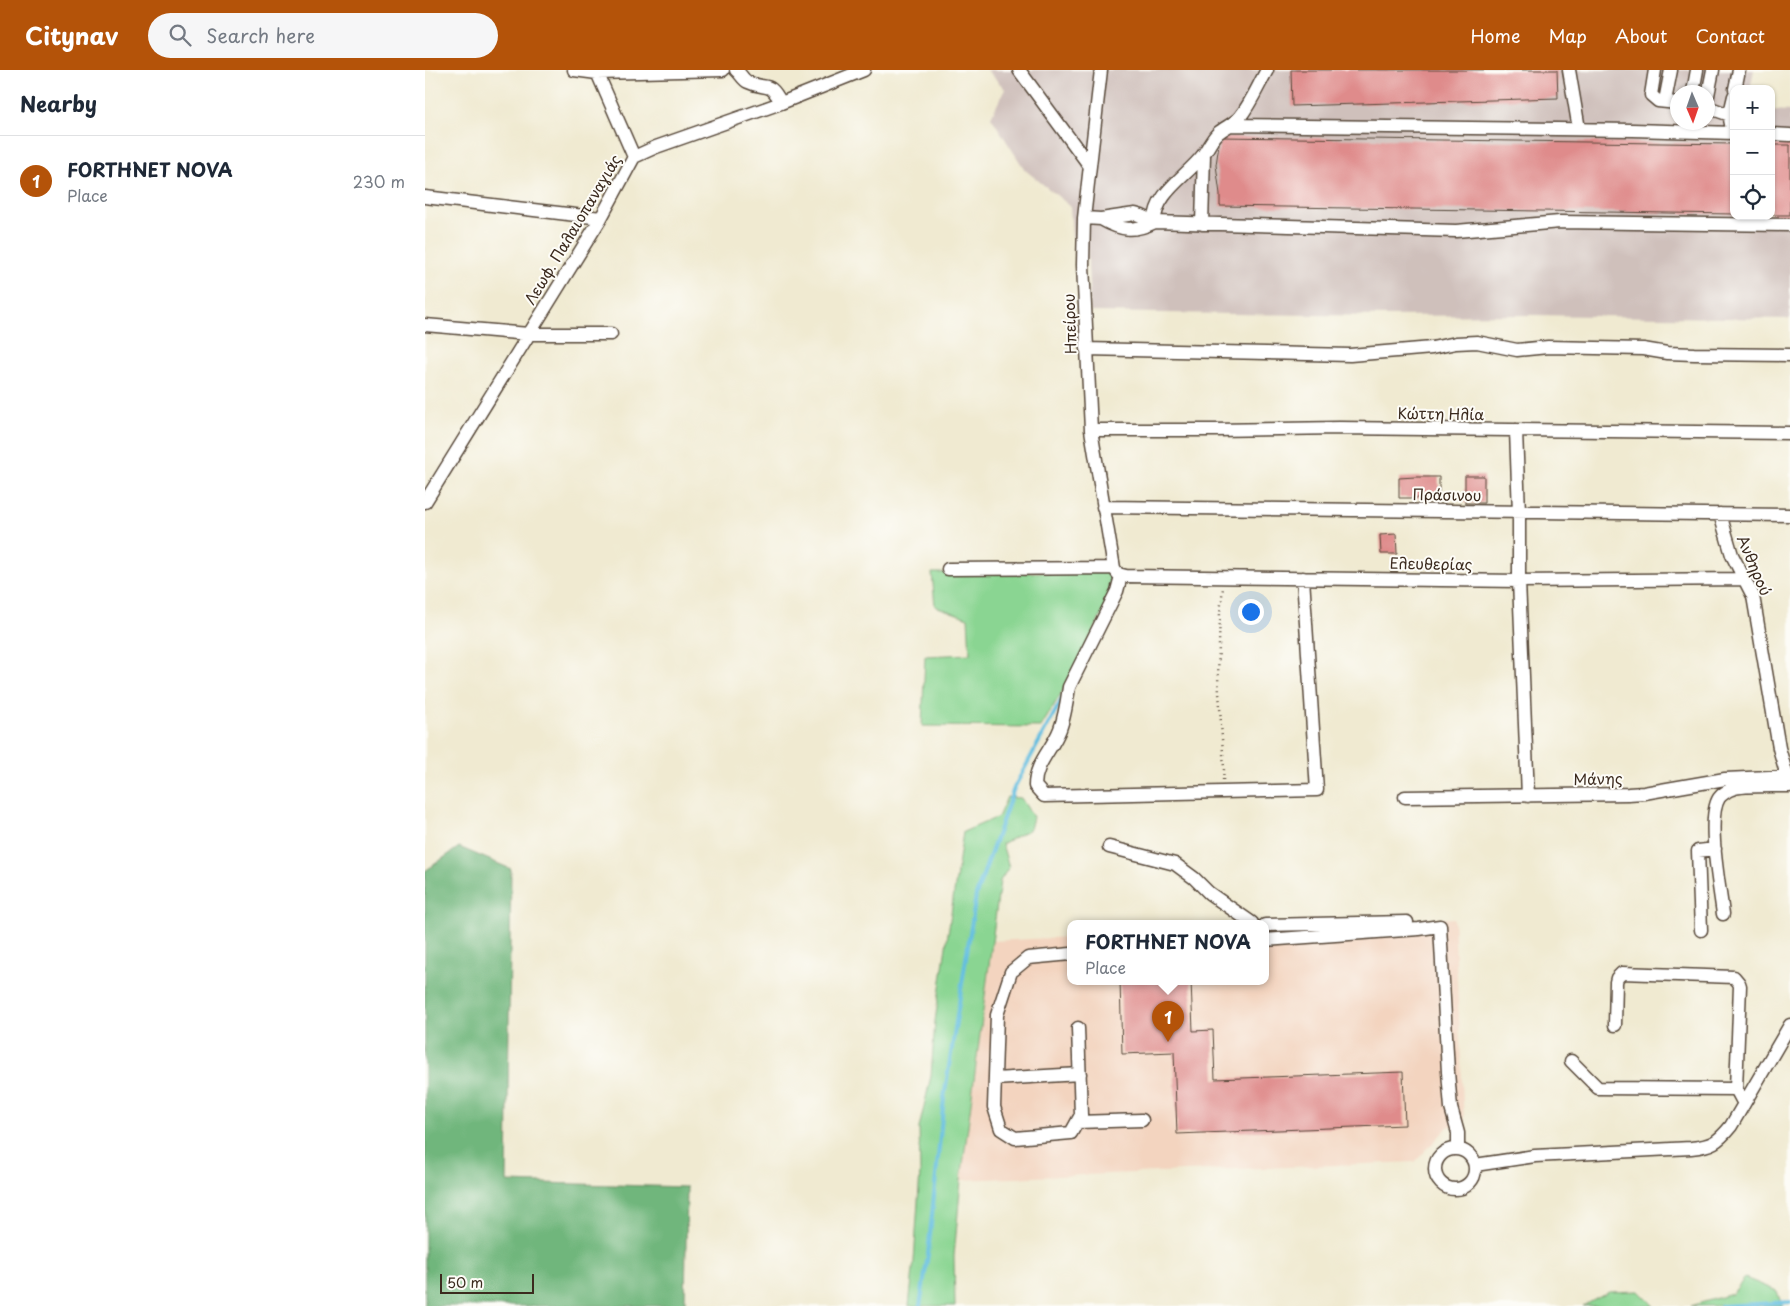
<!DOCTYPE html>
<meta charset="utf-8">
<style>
body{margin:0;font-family:"Playpen Sans",sans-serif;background:#f6f6f7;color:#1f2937}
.controls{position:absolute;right:15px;top:15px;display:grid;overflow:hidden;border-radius:10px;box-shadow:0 1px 4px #0004}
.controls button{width:45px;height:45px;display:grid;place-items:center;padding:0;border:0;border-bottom:1px solid #e0e1e3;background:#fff;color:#1f2937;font:25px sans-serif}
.compass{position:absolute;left:1245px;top:15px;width:45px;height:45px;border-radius:50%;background:#fff;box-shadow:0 1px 4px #0004;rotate:178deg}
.scale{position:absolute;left:15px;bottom:12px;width:94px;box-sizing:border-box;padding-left:5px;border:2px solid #3b2a1e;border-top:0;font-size:14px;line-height:18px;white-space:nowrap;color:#3b2a1e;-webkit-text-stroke:4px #fdfcf7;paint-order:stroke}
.you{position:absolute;left:825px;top:541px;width:18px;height:18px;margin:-12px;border:4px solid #fff;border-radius:50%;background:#1a73e8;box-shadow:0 0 0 8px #1a73e833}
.badge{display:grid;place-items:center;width:32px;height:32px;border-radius:50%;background:#b45309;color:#fff;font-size:16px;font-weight:700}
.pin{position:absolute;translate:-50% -41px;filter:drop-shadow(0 1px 2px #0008)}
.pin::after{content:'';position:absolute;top:26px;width:18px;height:15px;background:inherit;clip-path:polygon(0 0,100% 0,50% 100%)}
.popup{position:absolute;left:642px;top:850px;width:202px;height:65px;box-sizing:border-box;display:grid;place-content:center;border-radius:10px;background:#fff;filter:drop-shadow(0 1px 4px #0005);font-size:16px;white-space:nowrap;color:#747a83}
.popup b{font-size:19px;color:#1f2937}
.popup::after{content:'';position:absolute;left:50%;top:100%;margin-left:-10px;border:10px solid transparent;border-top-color:#fff}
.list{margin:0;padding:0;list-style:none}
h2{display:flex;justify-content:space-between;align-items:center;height:65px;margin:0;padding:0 20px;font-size:21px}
h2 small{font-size:16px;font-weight:400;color:#747a83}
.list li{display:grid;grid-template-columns:32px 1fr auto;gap:15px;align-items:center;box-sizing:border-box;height:90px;padding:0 20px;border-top:1px solid #e0e1e3}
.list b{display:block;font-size:19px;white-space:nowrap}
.list p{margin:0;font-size:16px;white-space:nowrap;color:#747a83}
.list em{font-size:16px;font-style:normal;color:#747a83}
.icon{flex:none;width:28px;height:28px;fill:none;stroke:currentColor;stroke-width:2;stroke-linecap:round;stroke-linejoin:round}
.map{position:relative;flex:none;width:1365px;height:1236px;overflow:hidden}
header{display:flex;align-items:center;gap:30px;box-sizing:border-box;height:70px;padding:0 25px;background:#b45309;color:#fff}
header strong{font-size:24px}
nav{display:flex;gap:28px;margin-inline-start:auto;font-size:18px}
.search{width:350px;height:45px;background:#f6f6f7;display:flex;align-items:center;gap:12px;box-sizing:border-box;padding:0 18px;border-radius:28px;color:#747a83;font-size:19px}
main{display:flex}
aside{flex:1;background:#fff}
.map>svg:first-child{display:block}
.built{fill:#f3d4bf}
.industrial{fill:#cfc0bb;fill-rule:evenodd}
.green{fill:#8ad592;stroke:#628058}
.forest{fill:#6fb67c;stroke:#55704d}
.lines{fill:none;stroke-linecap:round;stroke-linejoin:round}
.stream{stroke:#62bee0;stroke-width:4}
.building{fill:#df8b8b}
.minor-casing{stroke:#564739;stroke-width:15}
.path{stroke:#564739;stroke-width:2.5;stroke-dasharray:1 4;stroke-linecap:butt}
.minor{stroke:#fff;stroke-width:12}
.labels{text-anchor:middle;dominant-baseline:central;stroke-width:4;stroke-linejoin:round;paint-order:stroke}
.street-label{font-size:15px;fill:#3b2a1e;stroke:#fdfcf7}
</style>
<header>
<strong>Citynav</strong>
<div class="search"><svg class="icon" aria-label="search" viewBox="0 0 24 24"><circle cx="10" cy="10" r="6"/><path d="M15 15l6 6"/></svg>Search here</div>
<nav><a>Home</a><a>Map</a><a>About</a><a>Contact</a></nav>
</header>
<main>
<aside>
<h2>Nearby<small></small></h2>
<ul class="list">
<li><span class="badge">1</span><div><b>FORTHNET NOVA</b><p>Place</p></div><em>230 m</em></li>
</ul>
</aside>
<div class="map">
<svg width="1365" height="1236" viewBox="0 0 1365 1236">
<rect width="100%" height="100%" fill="#fdfcf7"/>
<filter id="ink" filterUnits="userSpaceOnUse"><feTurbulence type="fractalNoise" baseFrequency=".02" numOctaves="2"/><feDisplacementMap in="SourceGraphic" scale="10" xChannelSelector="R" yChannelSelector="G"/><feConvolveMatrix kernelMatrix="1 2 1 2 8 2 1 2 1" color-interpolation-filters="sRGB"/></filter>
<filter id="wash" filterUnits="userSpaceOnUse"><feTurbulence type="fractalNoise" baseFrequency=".0096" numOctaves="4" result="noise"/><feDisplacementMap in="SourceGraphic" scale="20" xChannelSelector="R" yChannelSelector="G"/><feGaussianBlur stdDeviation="1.12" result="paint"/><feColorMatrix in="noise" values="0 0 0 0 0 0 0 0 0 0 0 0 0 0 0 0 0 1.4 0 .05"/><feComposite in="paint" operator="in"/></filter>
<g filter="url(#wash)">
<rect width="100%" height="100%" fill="#f0ead1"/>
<!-- built -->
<path class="built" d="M 1029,848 L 1039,1052 L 1023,1057 L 990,1092 L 536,1110 L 568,871 L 645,867 L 646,911 L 840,911 L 841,857 Z"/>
<!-- industrial -->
<path class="industrial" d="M 562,0 L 1329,0 L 1325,19 L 1309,19 L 1309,146 L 1346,146 L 1346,40 L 1365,41 L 1365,249 L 1106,245 L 961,246 L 665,242 L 662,170 L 647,167 L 645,136 L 600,100 L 566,47 L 580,19 ZM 1252,22 L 1282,22 L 1282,52 L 1252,52 Z"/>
<!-- green -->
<path class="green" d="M 685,502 L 692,515 L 640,617 L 616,657 L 497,656 L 500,586 L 545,584 L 543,548 L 510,536 L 507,503 Z
M 582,727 L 596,728 L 608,747 L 605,759 L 577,774 L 584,797 L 575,811 L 536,1110 L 529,1186 L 530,1236 L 484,1236 L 489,1191 L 495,1102 L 494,1058 L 506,1006 L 510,951 L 538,762 L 573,747 Z
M 1320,1208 L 1352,1221 L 1357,1236 L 1265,1236 L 1307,1224 Z
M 1214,1221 L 1229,1236 L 1158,1236 L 1184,1222 Z"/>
<!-- forest -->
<path class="forest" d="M 34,777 L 86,799 L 82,1112 L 262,1117 L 260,1236 L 0,1236 L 0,801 Z"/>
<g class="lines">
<!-- stream -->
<path class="stream" d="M 495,1236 L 503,1184 L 519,1028 L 551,825 L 589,718 L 637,629
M 1296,1236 L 1365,1232"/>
</g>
<g id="blocks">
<!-- building -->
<path class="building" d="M 866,0 L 1132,0 L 1133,28 L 867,36 Z
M 795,67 L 1309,74 L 1309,144 L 795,136 L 795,124 L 791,95 Z
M 1346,75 L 1365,75 L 1365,145 L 1346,145 Z
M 1040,406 L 1059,406 L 1059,433 L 1040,433 Z
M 990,407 L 1014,407 L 1014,428 L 974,428 L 974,408 Z
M 971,464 L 972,484 L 956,484 L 955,465 Z
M 695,911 L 766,911 L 768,961 L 788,960 L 790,1009 L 978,1002 L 980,1055 L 752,1064 L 749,982 L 697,984 Z"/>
</g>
</g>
<g filter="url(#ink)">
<use href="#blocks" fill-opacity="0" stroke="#564739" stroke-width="1"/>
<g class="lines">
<defs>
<path id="minor" d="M 149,0 L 172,3 L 298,0
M 171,0 L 209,87
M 311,0 C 316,4 318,10 323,12 C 341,21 344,9 356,33
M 594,0 L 664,95
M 676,0 L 659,148 L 658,195 L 666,360 L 689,498 L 693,504 L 701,506 L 1094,511 L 1320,509
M 1144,0 L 1154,59
M 1230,0 L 1226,25 L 1233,31 L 1252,33
M 1310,19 L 1314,0
M 1268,22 L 1272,0
M 1309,26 C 1306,39 1302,50 1309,61
M 1282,30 L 1288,0
M 1240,31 L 1246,0
M 1282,37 L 1305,45
M 805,55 L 1208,60 L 1309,63
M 1346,64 L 1365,65
M 0,127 L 176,148
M 659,148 L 676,149 L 710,144 L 717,146 L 730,152 L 1031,161 L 1135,152 L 1365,155
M 676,149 C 697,161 709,162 730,152
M 730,152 C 729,124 762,106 778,85 C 783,78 786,70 793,63 C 800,57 809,54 815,47 C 826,33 833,16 842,0
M 777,154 L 779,84
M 0,255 L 104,264 L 186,264
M 661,279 L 925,285 L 1007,278 L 1031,273 L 1052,272 L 1092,280 L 1123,277 L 1171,278 L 1218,279 L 1242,283 L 1269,284 L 1365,285
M 666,360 L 790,360 L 914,358 L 1365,363
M 1091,360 L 1094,443 L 1094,511 L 1103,726
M 0,432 L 176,148 L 209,87 L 231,77 L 356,33 L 439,0
M 678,437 L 1365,445
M 1295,444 L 1307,485 L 1328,526 L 1354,678 L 1362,706 L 1365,709
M 523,499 L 689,498
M 696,506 L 692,521 L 644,617 C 642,631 640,646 635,659 C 627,680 610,693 610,716 L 619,726 L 892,720 L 878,508
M 980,727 L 1203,724 L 1219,723 L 1300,709 L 1365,706
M 684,777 L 750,794 L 769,808 L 784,823 L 827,853
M 1298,844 C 1295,819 1281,748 1294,728 C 1296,725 1303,720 1307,719 C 1314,715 1354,716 1365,716
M 840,855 L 982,852
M 1276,860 L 1273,781 L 1290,779
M 840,870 L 994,859 L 1015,856 L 1023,1002 L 1026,1038 L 1033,1063 L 1033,1079
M 646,884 L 603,888 L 586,902 L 572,945 L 569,1037 L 576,1059 L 590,1068 L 646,1063 L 656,1045 L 653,958
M 1190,955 L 1191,912 L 1192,908 L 1197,903 L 1309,907 L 1314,913 L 1315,916 L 1311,1019 L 1319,1034
M 1146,991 L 1173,1018 L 1311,1019
M 570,1009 L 655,1004
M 652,1052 L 717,1050
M1010 1099a20 20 0 1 1 40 0a20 20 0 1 1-40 0Z
M 1050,1095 L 1110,1086 L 1266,1078 C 1287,1076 1293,1072 1306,1056 L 1365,955"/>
</defs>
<!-- minor casing -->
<use href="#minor" class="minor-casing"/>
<!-- path -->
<path class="path" d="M 798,710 L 799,699 L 793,607 L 795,542 L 798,518"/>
<!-- minor -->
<use href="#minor" class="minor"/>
</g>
</g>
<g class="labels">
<!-- street labels -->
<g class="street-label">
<text transform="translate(147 159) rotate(-59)">Λεωφ. Παλαιοπαναγιάς</text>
<text transform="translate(644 254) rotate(-92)">Ηπείρου</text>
<text transform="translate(1016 343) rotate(1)">Κώττη Ηλία</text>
<text transform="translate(1022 424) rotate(1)">Πράσινου</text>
<text transform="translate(1006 493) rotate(1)">Ελευθερίας</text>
<text transform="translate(1330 495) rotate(67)">Ανθηρού</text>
<text transform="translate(1173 708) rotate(-1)">Μάνης</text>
</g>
</g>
</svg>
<div class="controls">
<button>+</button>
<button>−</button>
<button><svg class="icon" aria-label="locate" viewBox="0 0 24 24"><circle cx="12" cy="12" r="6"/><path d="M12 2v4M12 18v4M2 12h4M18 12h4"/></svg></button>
</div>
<svg class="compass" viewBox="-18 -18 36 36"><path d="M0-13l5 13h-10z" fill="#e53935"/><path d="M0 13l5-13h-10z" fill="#747a83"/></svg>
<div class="scale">50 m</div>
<div class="you"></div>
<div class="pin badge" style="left:743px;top:972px">1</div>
<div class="popup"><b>FORTHNET NOVA</b>Place</div>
</div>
</main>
